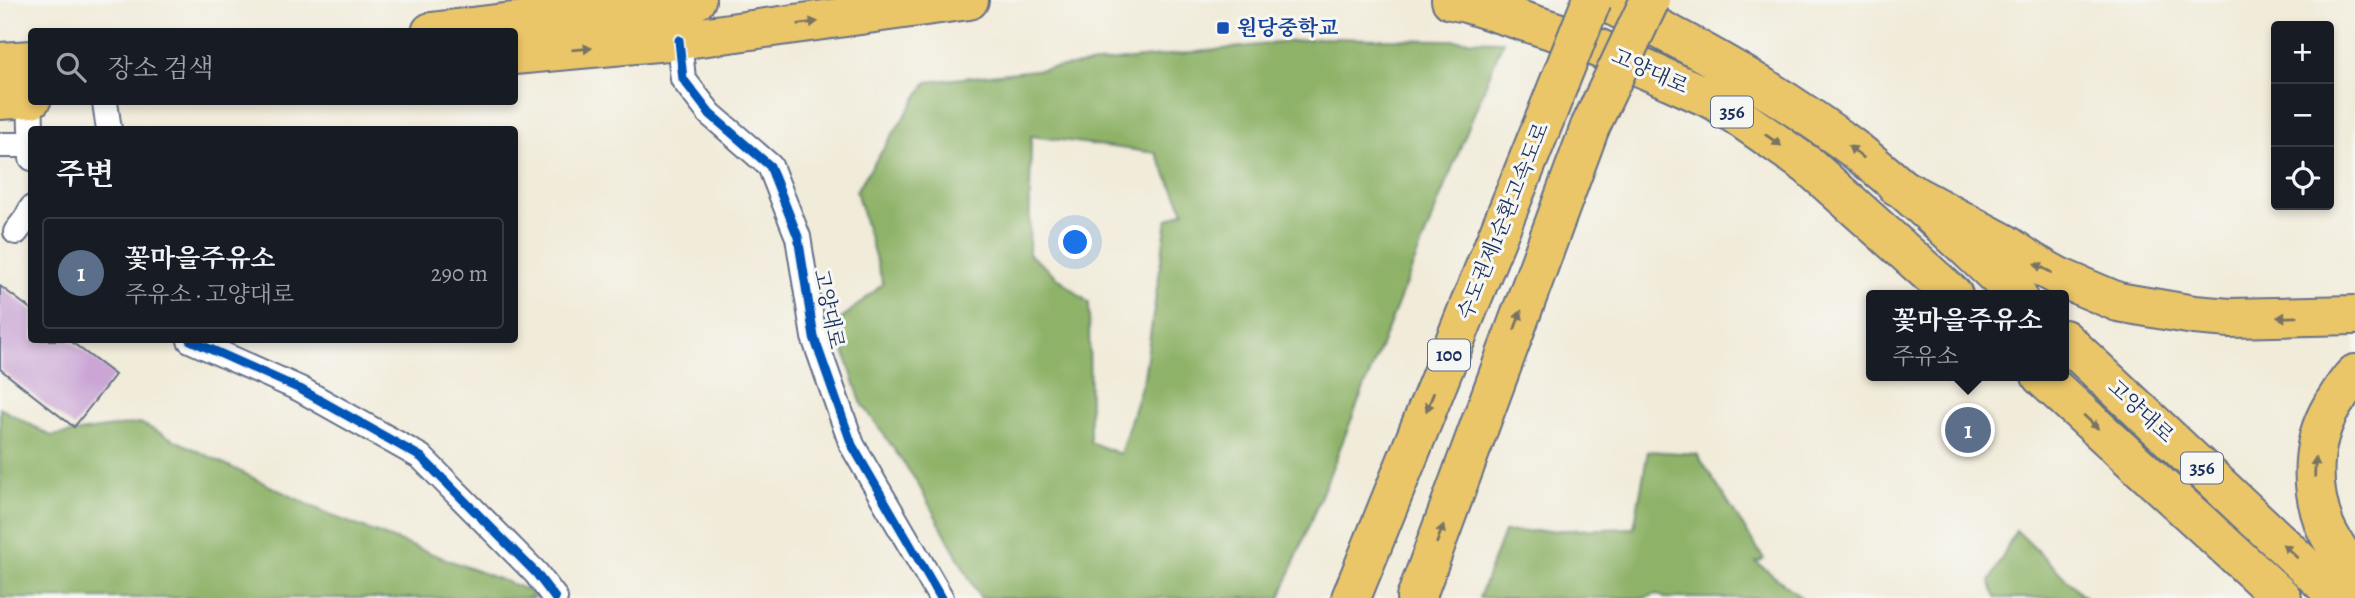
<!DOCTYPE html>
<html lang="ko">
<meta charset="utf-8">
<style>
body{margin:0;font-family:Alegreya,"Noto Serif KR",serif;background:#242831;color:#f1f3f6}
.controls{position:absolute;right:21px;top:21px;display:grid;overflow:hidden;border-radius:7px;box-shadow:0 4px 10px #0003}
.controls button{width:63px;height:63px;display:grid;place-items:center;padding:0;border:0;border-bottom:2px solid #363941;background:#171b24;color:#f1f3f6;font:35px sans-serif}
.you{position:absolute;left:1076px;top:243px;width:24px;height:24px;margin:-18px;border:5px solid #fff;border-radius:50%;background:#1a73e8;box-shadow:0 0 0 10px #1a73e833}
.badge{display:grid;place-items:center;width:46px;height:46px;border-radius:50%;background:#d1495b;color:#fff;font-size:23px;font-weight:700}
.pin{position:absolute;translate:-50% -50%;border:4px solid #fff;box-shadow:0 2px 7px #0006}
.popup{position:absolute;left:1866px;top:290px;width:203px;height:91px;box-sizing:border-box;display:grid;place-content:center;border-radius:7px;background:#171b24;filter:drop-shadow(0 2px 5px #0005);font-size:23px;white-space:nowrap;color:#9ea1a6}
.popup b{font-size:26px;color:#f1f3f6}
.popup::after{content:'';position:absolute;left:50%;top:100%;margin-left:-14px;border:14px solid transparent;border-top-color:#171b24}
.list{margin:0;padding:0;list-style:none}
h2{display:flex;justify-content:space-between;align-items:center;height:91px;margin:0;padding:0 28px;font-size:30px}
h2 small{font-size:23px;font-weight:400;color:#9ea1a6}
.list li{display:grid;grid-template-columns:46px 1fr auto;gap:21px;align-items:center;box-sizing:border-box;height:112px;margin:0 14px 14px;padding:0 14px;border:2px solid #363941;border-radius:7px}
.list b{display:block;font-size:26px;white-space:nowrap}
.list p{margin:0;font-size:23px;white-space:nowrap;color:#9ea1a6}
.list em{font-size:23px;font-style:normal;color:#9ea1a6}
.icon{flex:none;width:38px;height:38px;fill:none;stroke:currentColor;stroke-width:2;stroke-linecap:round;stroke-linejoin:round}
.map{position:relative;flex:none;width:2355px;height:598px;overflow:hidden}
.search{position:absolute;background:#171b24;box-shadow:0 4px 10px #0003;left:28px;top:28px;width:490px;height:77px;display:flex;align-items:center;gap:18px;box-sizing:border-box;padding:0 24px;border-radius:7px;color:#9ea1a6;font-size:26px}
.panel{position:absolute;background:#171b24;box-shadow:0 4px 10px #0003;left:28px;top:126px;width:490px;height:217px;border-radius:7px}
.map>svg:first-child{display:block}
.forest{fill:#8eb267;stroke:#547062;stroke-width:2;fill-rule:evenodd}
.building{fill:#cba6d5}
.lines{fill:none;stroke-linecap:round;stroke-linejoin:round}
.street-casing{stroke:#667189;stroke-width:28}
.primary-casing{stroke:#667189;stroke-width:42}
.highway-casing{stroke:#667189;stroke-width:42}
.street{stroke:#fff;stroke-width:24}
.primary{stroke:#ebc669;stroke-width:38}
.highway{stroke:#ebc669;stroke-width:38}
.highway-bridge-casing{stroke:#667189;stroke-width:42;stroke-linecap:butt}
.highway-bridge{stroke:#ebc669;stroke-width:38}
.cycleway-casing{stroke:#f6f6f2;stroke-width:13}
.cycleway{stroke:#0057b8;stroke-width:9}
.oneway{fill:#797363}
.transit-dot{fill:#1a4fb4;stroke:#f6f6f2;stroke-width:2.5}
.labels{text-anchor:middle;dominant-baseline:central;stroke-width:6;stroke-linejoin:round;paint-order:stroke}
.shield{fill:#f6f6f2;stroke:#5d6b8a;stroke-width:2}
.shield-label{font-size:19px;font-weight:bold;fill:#1b2f5e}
.transit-label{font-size:21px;font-weight:bold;fill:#164399;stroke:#f6f6f2;text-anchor:start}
.street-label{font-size:21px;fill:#1b2f5e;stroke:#f6f6f2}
</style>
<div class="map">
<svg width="2355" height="598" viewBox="0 0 2355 598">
<rect width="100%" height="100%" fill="#f6f6f2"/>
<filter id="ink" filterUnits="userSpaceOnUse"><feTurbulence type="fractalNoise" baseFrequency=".0143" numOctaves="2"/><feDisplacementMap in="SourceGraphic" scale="14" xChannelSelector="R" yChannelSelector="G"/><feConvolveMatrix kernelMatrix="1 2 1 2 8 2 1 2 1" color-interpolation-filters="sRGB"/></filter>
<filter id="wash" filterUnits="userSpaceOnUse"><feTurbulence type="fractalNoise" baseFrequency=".00686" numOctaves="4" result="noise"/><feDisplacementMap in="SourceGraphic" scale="28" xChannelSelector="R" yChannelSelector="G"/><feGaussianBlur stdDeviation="1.57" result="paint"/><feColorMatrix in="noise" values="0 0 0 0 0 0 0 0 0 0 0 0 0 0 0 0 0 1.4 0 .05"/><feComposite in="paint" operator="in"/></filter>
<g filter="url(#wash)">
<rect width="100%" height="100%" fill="#f1ebd9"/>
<!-- forest -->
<path class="forest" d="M 1323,38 L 1503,41 L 1280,598 L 980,598 L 917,482 L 861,402 L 835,324 L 883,284 L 856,191 L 927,82 ZM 1031,136 L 1156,153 L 1184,211 L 1167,220 L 1144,377 L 1120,454 L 1090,442 L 1089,303 L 1029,254 Z
M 0,408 L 51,436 L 140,423 L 332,516 L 528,590 L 534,598 L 0,598 Z
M 1648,451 L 1697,454 L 1764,559 L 1756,562 L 1802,598 L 1665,598 L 1657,594 L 1644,598 L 1479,598 L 1504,532 L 1634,528 Z
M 2016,530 L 2086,598 L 1996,598 L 1990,581 Z"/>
<g id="blocks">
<!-- building -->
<path class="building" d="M 0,286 L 32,310 L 32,340 L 69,340 L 115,375 L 74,427 L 0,369 Z"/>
</g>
</g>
<g filter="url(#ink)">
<use href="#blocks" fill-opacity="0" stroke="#667189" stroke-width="2"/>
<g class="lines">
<defs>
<path id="street" d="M 679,40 L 683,79 L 710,114 L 770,166 L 798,237 L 814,337 L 852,445 L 941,598
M 30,98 L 32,158
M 105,102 L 109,130
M 0,145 L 31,145
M 16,232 L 26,219 L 32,208
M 190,340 L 300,389 L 421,457 L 536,573 L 555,598"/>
<path id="primary" d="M 1451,0 L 1466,3 L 1573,37 L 1716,101 L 1809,166 L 1953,295
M 1601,0 C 1687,41 1782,94 1858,152 C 1914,196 1965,247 2017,295
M 431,32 L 696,0
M 514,55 L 679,40 L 969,0
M 0,62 L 32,60
M 0,100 L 32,98
M 2064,339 L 2339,598
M 2041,376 L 2282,598"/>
<path id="highway" d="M 1897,186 L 2004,243 L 2032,262 L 2059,277 L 2118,302 L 2194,315 L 2230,318 L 2355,315
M 2355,374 C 2347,381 2342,391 2336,400 C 2311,436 2309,483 2324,524 C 2331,542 2345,559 2355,575
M 1351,598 L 1548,111
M 1416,598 L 1590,127"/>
</defs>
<!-- street casing -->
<use href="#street" class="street-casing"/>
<!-- primary casing -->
<use href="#primary" class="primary-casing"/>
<!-- highway casing -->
<use href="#highway" class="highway-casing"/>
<!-- street -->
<use href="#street" class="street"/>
<!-- primary -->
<use href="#primary" class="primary"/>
<!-- highway -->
<use href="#highway" class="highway"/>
<defs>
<path id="highway-bridge" d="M 1548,111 L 1592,0
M 1590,127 L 1650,0"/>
</defs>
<!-- highway-bridge casing -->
<use href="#highway-bridge" class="highway-bridge-casing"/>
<!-- highway-bridge -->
<use href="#highway-bridge" class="highway-bridge"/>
<defs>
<path id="cycleway" d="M 679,40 L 683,79 L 710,114 L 770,166 L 798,237 L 814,337 L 852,445 L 941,598
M 190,340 L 300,389 L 421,457 L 536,573 L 555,598"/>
</defs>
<!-- cycleway casing -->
<use href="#cycleway" class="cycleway-casing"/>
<!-- cycleway -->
<use href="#cycleway" class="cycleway"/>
</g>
<!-- one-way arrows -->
<defs><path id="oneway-solid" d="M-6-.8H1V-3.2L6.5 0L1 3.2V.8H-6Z" transform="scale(1.75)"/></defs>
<g class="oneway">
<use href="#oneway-solid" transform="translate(808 23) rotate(-8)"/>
<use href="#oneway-solid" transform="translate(582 49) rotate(-5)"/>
<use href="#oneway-solid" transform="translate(1773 140) rotate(35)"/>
<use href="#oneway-solid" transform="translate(1856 152) rotate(-142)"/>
<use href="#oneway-solid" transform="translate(2043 268) rotate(-152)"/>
<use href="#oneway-solid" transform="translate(2287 317) rotate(179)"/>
<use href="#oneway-solid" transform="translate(1518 320) rotate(-70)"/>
<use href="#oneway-solid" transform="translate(1430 402) rotate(112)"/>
<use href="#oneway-solid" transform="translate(2091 422) rotate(43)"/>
<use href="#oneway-solid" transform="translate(2315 467) rotate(-88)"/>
<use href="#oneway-solid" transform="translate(1440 534) rotate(-70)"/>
<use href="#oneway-solid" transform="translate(2290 551) rotate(-137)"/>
</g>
</g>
<!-- markers -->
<rect class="transit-dot" x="1216" y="21" width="14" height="14" rx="3.5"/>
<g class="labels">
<!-- shield labels -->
<g class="shield">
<rect x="1711" y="96.5" width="42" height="31" rx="5"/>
<rect x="1428" y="339.5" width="42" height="31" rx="5"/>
<rect x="2181" y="452.5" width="42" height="31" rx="5"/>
</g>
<g class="shield-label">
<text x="1732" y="112">356</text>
<text x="1449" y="355">100</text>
<text x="2202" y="468">356</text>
</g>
<!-- transit labels -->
<g class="transit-label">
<text x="1237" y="28">원당중학교</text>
</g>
<!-- street labels -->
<g class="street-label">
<text transform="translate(1650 71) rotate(24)">고양대로</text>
<text transform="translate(1503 221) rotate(-68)">수도권제1순환고속도로</text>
<text transform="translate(829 309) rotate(78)">고양대로</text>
<text transform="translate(2141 411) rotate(43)">고양대로</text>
</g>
</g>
</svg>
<div class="controls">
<button>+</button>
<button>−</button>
<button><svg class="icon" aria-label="locate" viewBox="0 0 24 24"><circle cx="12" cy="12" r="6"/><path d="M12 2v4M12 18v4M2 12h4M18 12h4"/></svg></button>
</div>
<div class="you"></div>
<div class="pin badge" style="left:1968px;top:430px;background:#5c6f8a">1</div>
<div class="popup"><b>꽃마을주유소</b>주유소</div>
<div class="search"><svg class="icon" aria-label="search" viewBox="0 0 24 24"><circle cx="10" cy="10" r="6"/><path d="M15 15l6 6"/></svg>장소 검색</div>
<section class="panel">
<h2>주변<small></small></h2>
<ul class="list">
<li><span class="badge" style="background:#5c6f8a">1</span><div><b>꽃마을주유소</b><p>주유소 · 고양대로</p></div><em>290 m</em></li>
</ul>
</section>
</div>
